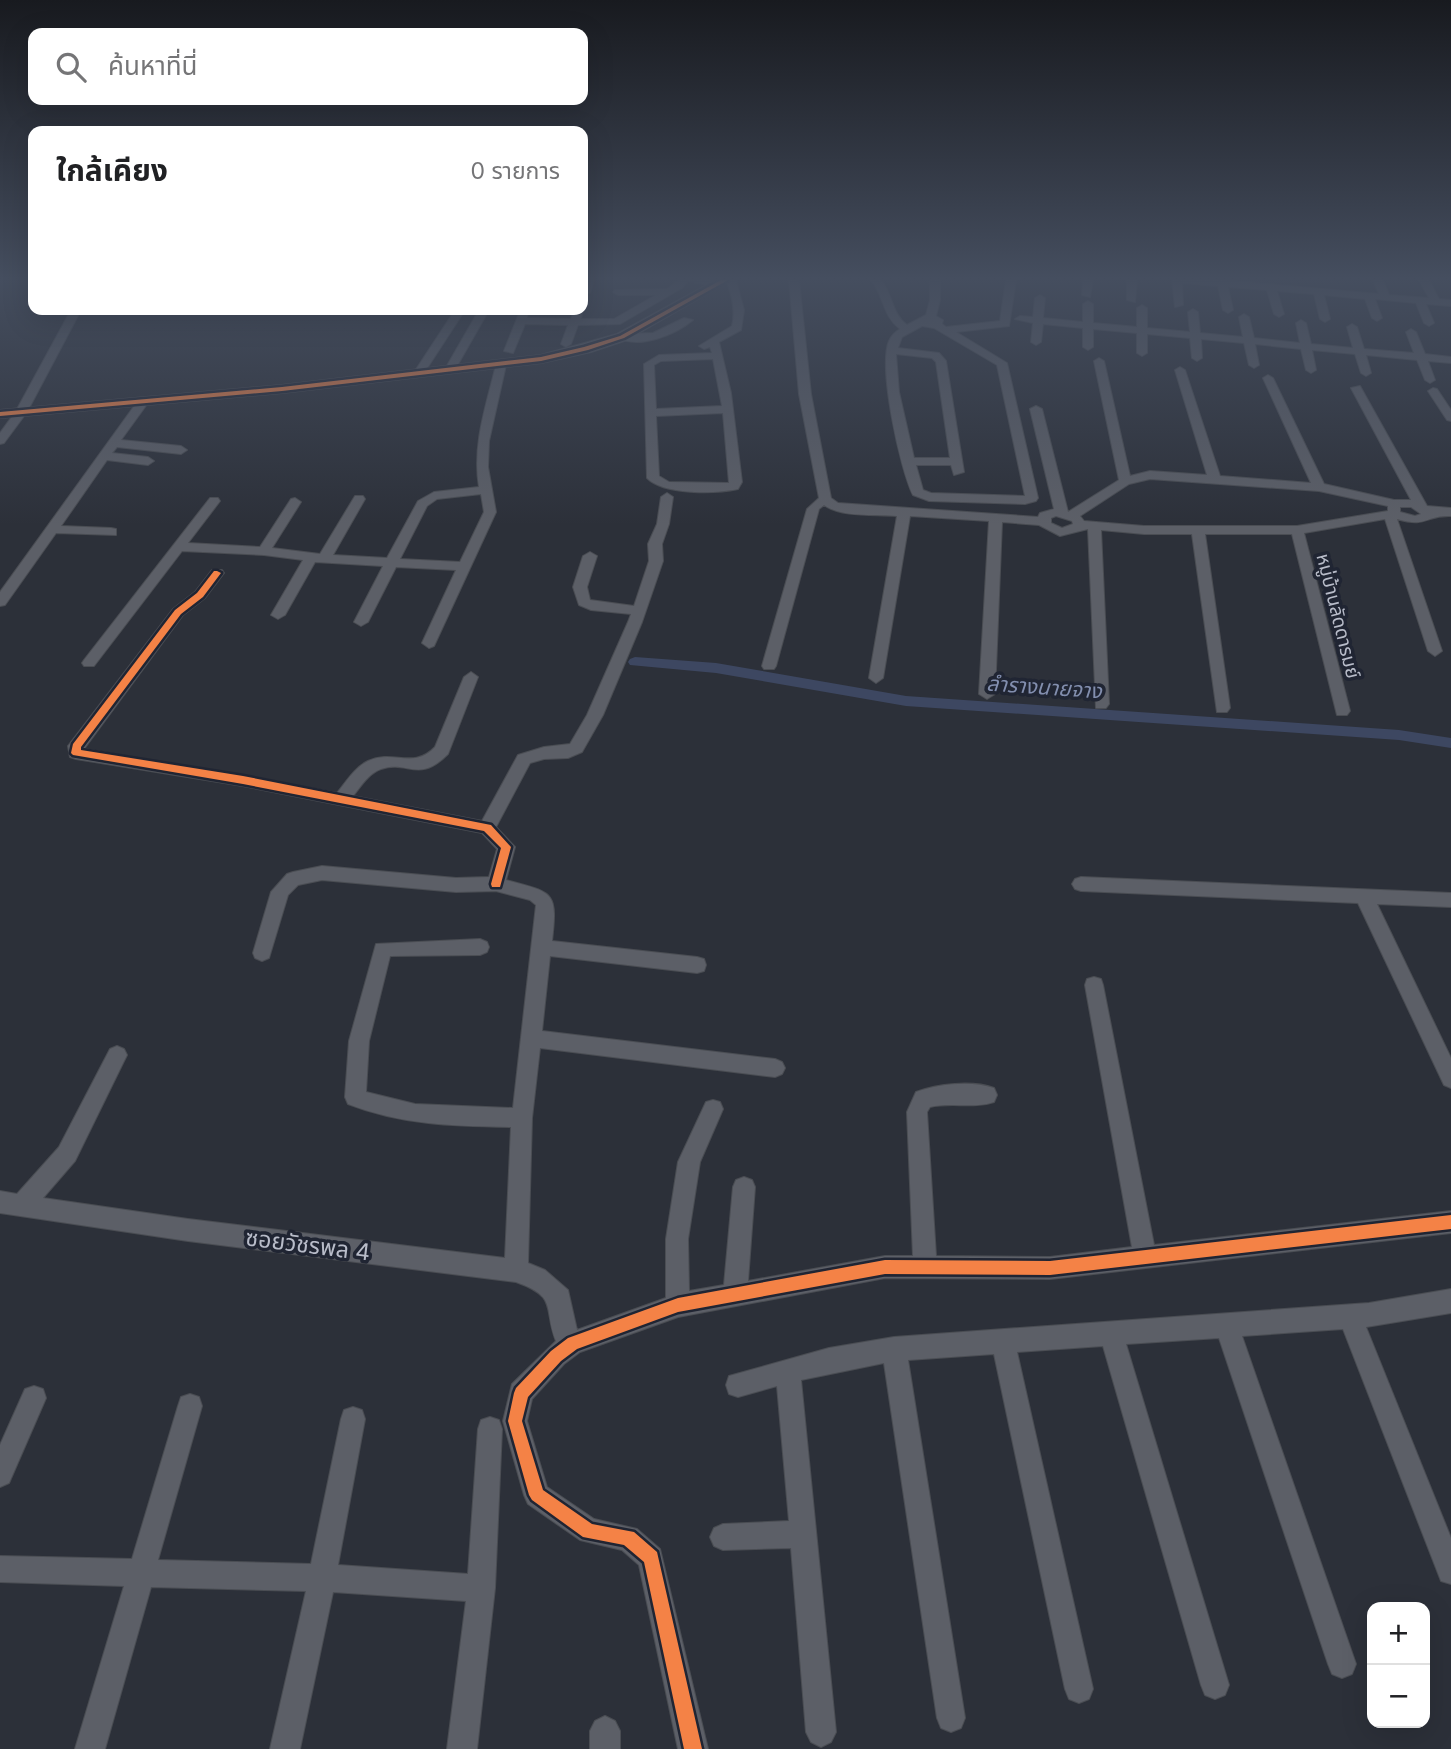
<!DOCTYPE html>
<html lang="th">
<meta charset="utf-8">
<style>
body{margin:0;font-family:Inter,"Noto Sans Thai",sans-serif;background:#f6f6f6;color:#202124}
.controls{position:absolute;right:21px;bottom:21px;display:grid;overflow:hidden;border-radius:14px;box-shadow:0 7px 28px #0002}
.controls button{width:63px;height:63px;display:grid;place-items:center;padding:0;border:0;border-bottom:2px solid #e0e0e0;background:#fff;color:#202124;font:35px sans-serif}
.list{margin:0;padding:0;list-style:none}
h2{display:flex;justify-content:space-between;align-items:center;height:91px;margin:0;padding:0 28px;font-size:30px}
h2 small{font-size:23px;font-weight:400;color:#757577}
.icon{flex:none;width:38px;height:38px;fill:none;stroke:currentColor;stroke-width:2;stroke-linecap:round;stroke-linejoin:round}
.map{position:relative;flex:none;width:1451px;height:1749px;overflow:hidden}
.search{position:absolute;background:#fff;box-shadow:0 7px 28px #0002;left:28px;top:28px;width:560px;height:77px;display:flex;align-items:center;gap:18px;box-sizing:border-box;padding:0 24px;border-radius:14px;color:#757577;font-size:26px}
.panel{position:absolute;background:#fff;box-shadow:0 7px 28px #0002;left:28px;top:126px;width:560px;height:189px;border-radius:14px}
.map>svg:first-child{display:block}
.lines{fill:none;stroke-linecap:round;stroke-linejoin:round}
.canal{fill:#3d4761;fill-rule:evenodd}
.minor-casing{stroke:#4a4d53;stroke-width:2}
.tertiary-casing{stroke:#4a4d53;stroke-width:2}
.minor{fill:#5c5f67;fill-rule:evenodd}
.tertiary{fill:#5c5f67;fill-rule:evenodd}
.cycleway-casing{stroke:#202533;stroke-width:5}
.cycleway{fill:#f48246;fill-rule:evenodd}
.labels{text-anchor:middle;dominant-baseline:central;stroke-width:7;stroke-linejoin:round;paint-order:stroke}
.street-label{font-size:19px;fill:#b8bcc9;stroke:#202533}
.water-label{font-size:21px;font-style:italic;fill:#828eae;stroke:#202533}
.near-street-label{font-size:23px;fill:#b8bcc9;stroke:#202533}
</style>
<div class="map">
<svg width="1451" height="1749" viewBox="0 0 1451 1749">
<rect width="100%" height="100%" fill="#2c3039"/>
<g class="lines">
<!-- canal -->
<path class="canal" d="M 635,657 L 716,663 L 906,696 L 1399,730 L 1451,738 L 1451,748 L 1399,740 L 906,706 L 716,673 L 630,665 L 628,662 L 630,659 Z"/>
<defs>
<path id="minor" d="M 584,280 L 594,280 L 590,293 L 583,292 Z
M 679,280 L 709,280 L 722,284 L 717,287 L 688,281 L 682,288 L 620,324 L 578,325 L 571,344 L 566,347 L 561,344 L 568,325 L 525,324 L 513,353 L 504,351 L 520,311 L 528,311 L 527,318 L 571,319 L 574,310 L 583,308 L 581,319 L 614,319 L 656,295 L 618,295 L 613,292 L 615,290 L 667,289 Z
M 726,280 L 736,280 L 744,310 L 741,330 L 719,342 L 731,393 L 742,482 L 738,489 C 715,494 664,495 647,478 L 644,364 L 659,355 L 712,353 L 710,347 L 704,349 L 699,346 L 732,326 C 736,310 732,295 726,280 ZM 713,359 L 722,406 L 656,409 L 654,365 L 661,361 ZM 723,413 L 729,483 L 669,482 L 659,476 L 656,416 Z
M 789,280 L 799,280 L 811,394 L 831,498 L 838,503 L 1038,517 L 1040,513 L 1054,509 L 1030,409 L 1036,406 L 1042,409 L 1068,512 L 1119,480 L 1094,361 L 1099,358 L 1104,361 L 1130,476 L 1150,471 L 1207,475 L 1175,370 L 1180,367 L 1185,370 L 1220,476 L 1311,483 L 1263,378 L 1268,375 L 1273,378 L 1324,484 L 1394,500 L 1411,500 L 1351,388 L 1360,386 L 1427,506 L 1451,508 L 1451,516 C 1425,515 1428,528 1397,519 L 1442,651 L 1435,656 L 1428,651 L 1385,519 L 1304,533 L 1350,711 L 1347,715 L 1337,715 L 1292,534 L 1205,534 L 1230,708 L 1227,712 L 1217,712 L 1192,534 L 1144,534 L 1101,530 L 1109,704 L 1106,708 L 1096,708 L 1088,529 L 1060,536 L 1039,525 L 1002,522 L 995,694 L 987,699 L 979,694 L 989,521 L 910,516 L 883,678 L 876,683 L 869,678 L 897,516 C 876,514 842,518 824,505 L 819,509 L 776,666 L 774,669 L 764,669 L 762,666 L 807,509 L 819,498 L 799,394 ZM 1150,479 L 1319,491 L 1388,506 L 1388,511 L 1297,526 L 1144,526 L 1084,521 L 1080,516 L 1129,484 ZM 1400,507 L 1411,507 L 1421,514 L 1415,516 L 1400,512 ZM 1056,516 L 1072,521 L 1073,524 L 1062,528 L 1051,523 L 1051,518 Z
M 871,280 L 881,280 C 893,295 892,314 907,325 L 926,315 L 930,300 L 930,280 L 940,280 L 940,300 L 936,316 L 943,320 L 942,324 L 946,327 L 1000,321 L 1006,280 L 1016,280 L 1009,326 L 956,332 L 1007,363 L 1038,498 L 1036,501 L 1025,504 L 929,501 L 913,495 C 900,469 878,367 889,341 C 891,336 895,332 900,329 C 882,315 885,298 871,280 ZM 922,326 L 934,328 L 997,365 L 1025,496 L 931,493 L 923,490 L 916,465 L 951,465 L 954,475 L 964,472 L 946,361 L 939,353 L 898,348 L 902,337 ZM 896,354 L 932,358 L 936,362 L 950,458 L 914,458 L 899,392 Z
M 1083,280 L 1093,280 L 1090,297 L 1082,295 Z
M 1127,280 L 1137,280 L 1135,302 L 1127,300 Z
M 1172,280 L 1222,280 L 1379,294 L 1373,280 L 1383,280 L 1389,295 L 1429,298 L 1419,280 L 1429,280 L 1439,299 L 1451,300 L 1451,306 L 1426,304 L 1434,323 L 1429,326 L 1424,323 L 1416,303 L 1375,299 L 1382,318 L 1377,321 L 1372,318 L 1365,299 L 1324,295 L 1330,319 L 1325,322 L 1320,319 L 1314,294 L 1277,291 L 1284,314 L 1279,317 L 1274,314 L 1267,290 L 1228,287 L 1233,310 L 1228,313 L 1223,310 L 1218,286 L 1182,283 L 1183,305 L 1175,307 Z
M 1040,295 L 1045,298 L 1043,318 L 1083,322 L 1083,304 L 1088,301 L 1093,304 L 1093,323 L 1137,327 L 1137,308 L 1142,305 L 1147,308 L 1147,328 L 1190,332 L 1188,312 L 1193,309 L 1198,312 L 1200,333 L 1243,337 L 1239,317 L 1244,314 L 1249,317 L 1254,338 L 1300,343 L 1296,323 L 1301,320 L 1306,323 L 1311,344 L 1353,348 L 1347,327 L 1352,324 L 1357,327 L 1364,349 L 1414,353 L 1406,332 L 1411,329 L 1416,332 L 1425,354 L 1451,357 L 1451,363 L 1428,361 L 1435,380 L 1430,383 L 1425,380 L 1417,360 L 1366,355 L 1371,373 L 1366,376 L 1361,373 L 1355,354 L 1312,350 L 1316,370 L 1311,373 L 1306,370 L 1301,349 L 1255,344 L 1259,365 L 1254,368 L 1249,365 L 1244,343 L 1201,339 L 1202,358 L 1197,361 L 1192,358 L 1190,338 L 1147,334 L 1147,353 L 1142,356 L 1137,353 L 1137,333 L 1093,329 L 1093,347 L 1088,350 L 1083,347 L 1083,328 L 1043,324 L 1041,342 L 1036,345 L 1031,342 L 1033,323 L 1015,319 L 1020,316 L 1033,317 L 1035,298 Z
M 71,310 L 81,310 L 27,412 L 4,443 L 0,444 L 0,433 L 16,411 Z
M 455,310 L 465,310 L 422,376 L 414,376 L 413,374 Z
M 479,310 L 489,310 L 453,373 L 445,373 L 444,371 Z
M 684,318 L 693,320 C 675,335 638,350 617,337 L 622,334 L 653,333 Z
M 501,362 L 506,365 L 489,441 L 488,467 L 496,512 L 434,646 L 429,648 L 422,643 L 456,570 L 396,567 L 368,622 L 361,626 L 354,622 L 383,566 L 315,562 L 285,615 L 278,619 L 271,615 L 303,560 L 264,555 L 182,551 L 94,666 L 84,666 L 82,663 L 84,660 L 210,498 L 218,498 L 220,501 L 188,543 L 260,547 L 291,499 L 295,498 L 301,502 L 272,548 L 320,554 L 355,496 L 363,496 L 365,499 L 333,555 L 387,558 L 418,501 L 434,492 L 479,487 C 472,445 486,406 496,365 ZM 481,494 L 484,512 L 460,562 L 400,559 L 427,506 L 437,499 Z
M 1433,388 L 1437,389 L 1451,410 L 1451,421 L 1447,420 L 1428,391 Z
M 140,398 L 150,400 L 121,440 L 181,446 L 187,450 L 181,454 L 117,447 L 112,453 L 148,457 L 154,461 L 148,465 L 107,460 L 61,526 L 111,528 L 116,529 L 116,535 L 56,533 L 5,605 L 0,606 L 0,592 Z
M 667,493 L 673,497 L 669,524 L 662,544 L 663,561 L 642,622 L 603,715 L 582,752 L 568,758 L 544,759 L 530,763 L 496,827 L 515,847 L 506,880 C 553,893 558,890 552,941 L 697,957 L 704,959 L 706,965 L 704,971 L 697,973 L 550,956 L 542,1031 L 775,1059 L 782,1062 L 785,1068 L 782,1074 L 775,1077 L 540,1048 L 532,1118 L 528,1263 L 545,1270 L 568,1290 L 577,1330 L 666,1298 L 666,1239 L 678,1162 L 706,1102 L 713,1100 L 720,1102 L 723,1109 L 700,1162 L 688,1239 L 689,1291 L 724,1285 L 733,1187 L 736,1180 L 744,1177 L 752,1180 L 755,1187 L 748,1281 L 885,1256 L 913,1256 L 907,1112 L 916,1092 C 937,1084 972,1080 994,1088 L 997,1095 L 994,1102 C 974,1109 951,1102 930,1107 L 927,1112 L 936,1256 L 1050,1257 L 1132,1247 L 1085,985 L 1087,979 L 1094,977 L 1101,979 L 1103,985 L 1154,1245 L 1451,1211 L 1451,1233 L 1050,1279 L 885,1278 L 678,1317 L 580,1352 L 564,1364 L 532,1399 L 527,1421 L 547,1487 L 594,1519 L 637,1529 L 660,1549 L 708,1749 L 678,1749 L 639,1565 L 622,1550 L 580,1540 L 528,1504 L 524,1495 L 503,1421 L 512,1384 L 556,1341 C 543,1309 559,1297 516,1282 L 188,1241 L 0,1213 L 0,1191 L 17,1194 L 59,1147 L 110,1049 L 117,1046 L 124,1049 L 127,1055 L 124,1061 L 75,1161 L 43,1198 L 188,1219 L 505,1258 L 511,1127 C 454,1126 402,1125 348,1104 L 345,1097 L 349,1041 L 376,944 L 480,939 L 487,942 L 489,947 L 487,952 L 480,955 L 390,956 L 369,1041 L 366,1092 L 415,1104 L 513,1108 L 536,905 L 530,900 L 496,891 L 456,892 L 322,880 L 298,885 L 288,895 L 269,958 L 262,961 L 255,958 L 253,953 L 271,892 L 287,874 L 293,872 L 322,866 L 456,878 L 489,877 L 497,849 L 482,833 L 243,786 L 76,759 L 70,757 L 68,746 L 173,609 L 195,592 L 212,570 L 222,570 L 224,573 L 205,598 L 183,615 L 84,749 L 337,793 C 346,782 355,767 368,761 C 394,749 413,770 435,747 L 464,677 L 471,672 L 478,677 L 448,754 C 418,784 409,760 381,769 C 369,773 361,786 353,796 L 482,821 L 518,755 L 544,747 L 570,744 L 587,715 L 628,622 L 631,614 L 591,610 L 579,605 L 573,587 L 583,556 L 590,552 L 597,556 L 587,587 L 590,600 L 634,606 L 649,561 L 648,544 L 657,524 L 661,497 Z
M 1081,877 L 1451,893 L 1451,907 L 1377,904 L 1451,1058 L 1451,1088 L 1444,1085 L 1358,903 L 1081,891 L 1075,889 L 1072,884 L 1075,879 Z
M 1451,1289 L 1451,1313 L 1366,1327 L 1451,1538 L 1451,1584 L 1441,1581 L 1343,1329 L 1242,1336 L 1356,1664 L 1352,1674 L 1342,1678 L 1332,1674 L 1328,1664 L 1219,1338 L 1126,1344 L 1229,1685 L 1225,1695 L 1215,1699 L 1205,1695 L 1201,1685 L 1103,1346 L 1017,1352 L 1093,1689 L 1089,1699 L 1079,1703 L 1069,1699 L 1065,1689 L 994,1354 L 908,1360 L 965,1718 L 961,1728 L 951,1732 L 941,1728 L 937,1718 L 884,1363 L 801,1380 L 836,1732 L 831,1742 L 821,1747 L 811,1742 L 806,1732 L 791,1548 L 723,1550 L 714,1546 L 710,1537 L 714,1528 L 723,1524 L 789,1521 L 777,1386 L 738,1397 L 729,1394 L 726,1385 L 729,1376 L 829,1348 L 894,1337 L 1369,1303 Z
M 34,1386 L 43,1389 L 46,1398 L 9,1483 L 0,1487 L 0,1445 L 25,1389 Z
M 190,1394 L 199,1397 L 202,1406 L 158,1560 L 311,1564 L 341,1419 L 344,1410 L 353,1407 L 362,1410 L 365,1419 L 338,1565 L 468,1574 L 478,1429 L 481,1420 L 490,1417 L 499,1420 L 502,1429 L 495,1588 L 477,1749 L 447,1749 L 466,1601 L 333,1592 L 300,1749 L 270,1749 L 306,1591 L 151,1587 L 105,1749 L 75,1749 L 124,1586 L 0,1582 L 0,1556 L 132,1559 L 178,1406 L 181,1397 Z
M 605,1716 L 615,1721 L 620,1731 L 620,1749 L 590,1749 L 590,1731 L 595,1721 Z"/>
<path id="tertiary" d="M 716,280 L 731,280 L 627,340 L 591,352 L 541,363 L 282,393 L 0,418 L 0,410 L 282,385 L 541,355 L 617,334 Z"/>
</defs>
<!-- minor casing -->
<use href="#minor" class="minor-casing"/>
<!-- tertiary casing -->
<use href="#tertiary" class="tertiary-casing"/>
<!-- minor -->
<use href="#minor" class="minor"/>
<!-- tertiary -->
<use href="#tertiary" class="tertiary"/>
<defs>
<path id="cycleway" d="M 721,280 L 728,280 L 624,338 L 588,350 L 541,361 L 282,391 L 0,416 L 0,412 L 282,387 L 541,357 L 584,347 L 620,336 Z
M 214,571 L 217,571 L 221,573 L 203,597 L 181,614 L 81,747 L 81,750 L 243,776 L 491,825 L 511,847 L 500,887 L 492,887 L 491,884 L 501,848 L 484,831 L 243,784 L 73,755 L 71,753 L 73,744 L 175,610 L 197,593 Z
M 1451,1215 L 1451,1229 L 1050,1275 L 885,1274 L 678,1312 L 577,1349 L 561,1361 L 528,1397 L 522,1421 L 543,1490 L 592,1524 L 634,1532 L 657,1552 L 702,1749 L 684,1749 L 644,1562 L 624,1545 L 583,1537 L 532,1500 L 529,1495 L 508,1421 L 514,1393 L 516,1388 L 551,1351 L 568,1338 L 678,1298 L 885,1260 L 1050,1261 Z"/>
</defs>
<!-- cycleway casing -->
<use href="#cycleway" class="cycleway-casing"/>
<!-- cycleway -->
<use href="#cycleway" class="cycleway"/>
</g>
<!-- sky -->
<linearGradient id="sky" x2="0" y2="1"><stop stop-color="#181a1f"/><stop offset="0.53" stop-color="#454e5f"/><stop offset="1" stop-color="#454e5f" stop-opacity="0"/></linearGradient>
<rect width="1451" height="525" fill="url(#sky)"/>
<g class="labels">
<!-- street labels -->
<g class="street-label">
<text transform="translate(1338 616) rotate(76)">หมู่บ้านลัดดารมย์</text>
</g>
<!-- water labels -->
<g class="water-label">
<text transform="translate(1044 687) rotate(4)">ลำรางนายจาง</text>
</g>
<!-- near-street labels -->
<g class="near-street-label">
<text transform="translate(308 1245) rotate(7)">ซอยวัชรพล 4</text>
</g>
</g>
</svg>
<div class="controls">
<button>+</button>
<button>−</button>
</div>
<div class="search"><svg class="icon" aria-label="search" viewBox="0 0 24 24"><circle cx="10" cy="10" r="6"/><path d="M15 15l6 6"/></svg>ค้นหาที่นี่</div>
<section class="panel">
<h2>ใกล้เคียง<small>0 รายการ</small></h2>
<ul class="list">
</ul>
</section>
</div>
